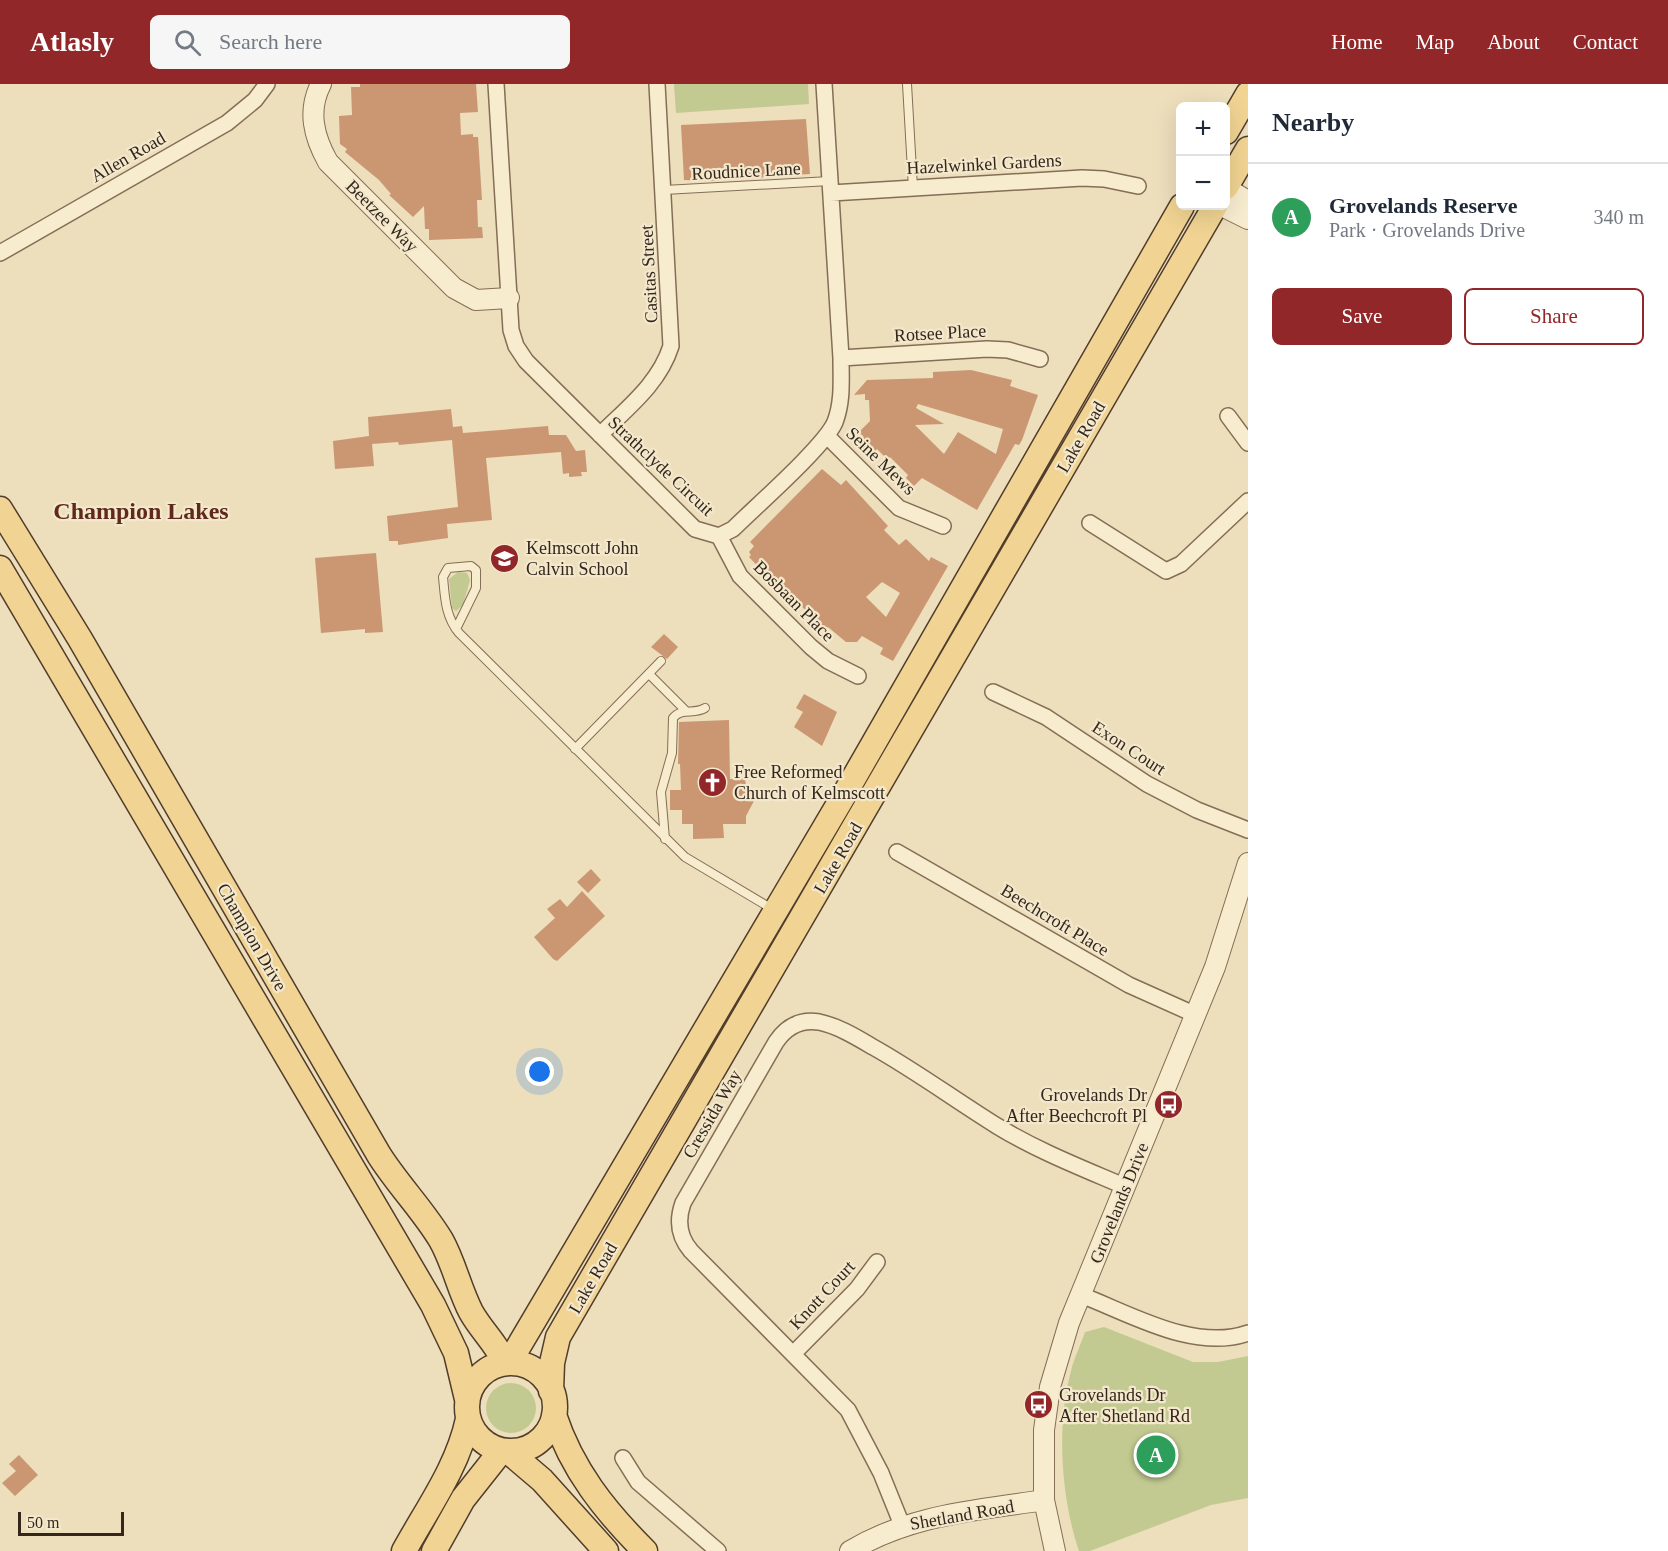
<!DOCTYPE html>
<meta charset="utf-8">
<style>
body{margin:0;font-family:Georgia,serif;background:#f6f6f7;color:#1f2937}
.controls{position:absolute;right:18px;top:18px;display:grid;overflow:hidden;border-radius:9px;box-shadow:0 6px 24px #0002}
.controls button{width:54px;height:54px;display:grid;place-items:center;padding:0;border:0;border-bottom:2px solid #e0e1e3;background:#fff;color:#1f2937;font:30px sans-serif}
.scale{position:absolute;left:18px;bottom:15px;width:106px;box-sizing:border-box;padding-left:6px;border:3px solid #33261b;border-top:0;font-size:16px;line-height:21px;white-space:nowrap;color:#33261b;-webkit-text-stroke:4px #f4e8cc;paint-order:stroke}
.you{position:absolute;left:540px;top:988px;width:21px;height:21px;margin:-15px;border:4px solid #fff;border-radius:50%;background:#1a73e8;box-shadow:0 0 0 9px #1a73e833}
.badge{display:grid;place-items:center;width:39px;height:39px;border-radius:50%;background:#912728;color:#fff;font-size:20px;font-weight:700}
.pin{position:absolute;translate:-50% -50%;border:3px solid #fff;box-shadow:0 2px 6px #0006}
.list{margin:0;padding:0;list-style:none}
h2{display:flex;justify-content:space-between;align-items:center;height:78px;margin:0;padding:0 24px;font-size:26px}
h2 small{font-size:20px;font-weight:400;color:#747a83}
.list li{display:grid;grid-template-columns:39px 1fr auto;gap:18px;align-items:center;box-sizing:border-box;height:108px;padding:0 24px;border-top:2px solid #e0e1e3}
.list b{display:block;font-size:22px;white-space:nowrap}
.list p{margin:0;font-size:20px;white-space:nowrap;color:#747a83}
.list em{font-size:20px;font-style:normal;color:#747a83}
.actions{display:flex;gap:12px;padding:18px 24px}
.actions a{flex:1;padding:14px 0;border:2px solid #912728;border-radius:9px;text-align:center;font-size:21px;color:#912728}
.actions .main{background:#912728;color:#fff}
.icon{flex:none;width:33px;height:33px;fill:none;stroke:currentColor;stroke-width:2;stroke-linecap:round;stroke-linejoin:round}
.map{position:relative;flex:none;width:1248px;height:1467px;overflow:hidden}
header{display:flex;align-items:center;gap:36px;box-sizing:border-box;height:84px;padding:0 30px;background:#912728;color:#fff}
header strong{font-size:28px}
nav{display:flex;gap:33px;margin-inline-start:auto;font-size:21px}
.search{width:420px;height:54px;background:#f6f6f7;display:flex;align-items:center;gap:15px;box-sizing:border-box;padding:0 21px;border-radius:9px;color:#747a83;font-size:22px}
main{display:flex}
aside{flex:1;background:#fff}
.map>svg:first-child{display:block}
.green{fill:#c3ca91}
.building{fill:#cb9772;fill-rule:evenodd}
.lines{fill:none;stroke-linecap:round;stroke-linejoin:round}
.service-casing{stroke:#846e56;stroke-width:10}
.minor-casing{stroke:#846e56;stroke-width:18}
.tertiary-casing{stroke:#846e56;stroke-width:22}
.primary-casing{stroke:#513d2b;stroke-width:27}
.service{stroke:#f8eccf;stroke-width:8}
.minor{stroke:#f8eccf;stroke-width:15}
.tertiary{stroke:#f8eccf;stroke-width:20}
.primary{stroke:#f1d493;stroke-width:24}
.labels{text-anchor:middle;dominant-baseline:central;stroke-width:4.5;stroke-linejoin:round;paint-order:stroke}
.street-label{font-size:18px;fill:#33261b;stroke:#f4e8cc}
.poi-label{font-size:18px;fill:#33261b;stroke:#f4e8cc;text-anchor:start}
.district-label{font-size:24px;font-weight:bold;fill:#5f291b;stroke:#f4e8cc}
</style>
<header>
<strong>Atlasly</strong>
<div class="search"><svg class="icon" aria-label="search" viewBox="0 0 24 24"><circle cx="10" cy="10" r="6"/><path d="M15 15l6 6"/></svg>Search here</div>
<nav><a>Home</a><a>Map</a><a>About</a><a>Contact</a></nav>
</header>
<main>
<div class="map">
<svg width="1248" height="1467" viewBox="0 0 1248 1467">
<rect width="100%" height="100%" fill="#eddebc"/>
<!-- green -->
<path class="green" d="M 674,0 L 808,0 L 809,20 L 676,29 Z
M 458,488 L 467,489 L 470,496 L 463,521 L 456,527 L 452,524 L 449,495 Z
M 1104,1243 L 1193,1278 L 1218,1278 L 1248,1272 L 1248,1414 L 1211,1421 L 1090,1467 L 1079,1467 C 1061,1414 1056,1342 1071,1287 C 1074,1274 1081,1260 1085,1248 Z
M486 1324a25 25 0 1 1 50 0a25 25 0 1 1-50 0Z"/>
<!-- building -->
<path class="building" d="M 360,0 L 476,0 L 478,28 L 460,29 L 461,51 L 473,50 L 473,53 L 478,53 L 482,116 L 477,116 L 478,143 L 482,143 L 483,154 L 429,156 L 429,145 L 425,145 L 424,122 L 413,133 L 389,111 L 391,110 L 379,96 L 345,68 L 347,65 L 340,60 L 339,32 L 352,31 L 351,3 L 360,3 Z
M 806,35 L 810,90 L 708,97 L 684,96 L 681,41 Z
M 971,286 L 1012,296 L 1010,302 L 1038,311 L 1022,356 L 1019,361 L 1015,360 L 977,426 L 922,394 L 914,402 L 906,394 L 908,391 L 890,373 L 888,376 L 877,365 L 872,370 L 859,358 L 864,353 L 859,348 L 870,337 L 869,316 L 865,316 L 865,310 L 854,311 L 867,296 L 933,294 L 933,288 ZM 918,320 L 1003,345 L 996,370 L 958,348 L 944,370 L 915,341 L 944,340 L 916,324 Z
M 451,325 L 453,343 L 462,342 L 463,349 L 548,342 L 549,351 L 566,351 L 576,367 L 585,366 L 587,388 L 581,388 L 582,392 L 569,393 L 569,389 L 563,390 L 561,368 L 486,374 L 492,436 L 447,440 L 448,454 L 398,461 L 398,457 L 389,457 L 387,432 L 458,423 L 452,356 L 399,361 L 398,358 L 372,360 L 374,382 L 335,385 L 333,357 L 369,352 L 368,333 Z
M 822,385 L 841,401 L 846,396 L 888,442 L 884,446 L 899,461 L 906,455 L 929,477 L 931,473 L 948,482 L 893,577 L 880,570 L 883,564 L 862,552 L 857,558 L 846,558 L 828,543 L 825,547 L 776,495 L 773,498 L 749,473 L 751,471 L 749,468 L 754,462 L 750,458 ZM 882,498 L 900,509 L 886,533 L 866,513 Z
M 376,469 L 383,548 L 365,549 L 365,545 L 321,549 L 315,474 Z
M 664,550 L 678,563 L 667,575 L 651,563 Z
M 804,610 L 837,628 L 822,662 L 794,643 L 803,628 L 796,624 Z
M 729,636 L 730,695 L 745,694 L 746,702 L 754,717 L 746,732 L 746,740 L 723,740 L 724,754 L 693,755 L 693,740 L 682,740 L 682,726 L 670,726 L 670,706 L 681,706 L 680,680 L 678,680 L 679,638 Z
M 591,785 L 601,796 L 588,809 L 577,798 Z
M 582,807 L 605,832 L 557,877 L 553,875 L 534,853 L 555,834 L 547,825 L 560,815 L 567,823 Z
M 19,1371 L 38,1391 L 15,1412 L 2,1399 L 16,1387 L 9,1380 Z"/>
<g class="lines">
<defs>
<path id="service" d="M 907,0 L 913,104
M 664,106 L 830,97
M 456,545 L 476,504 L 476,486 L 471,482 L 448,484 L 443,493 C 445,513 445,532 459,549 L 685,773 L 774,826
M 650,591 L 686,627
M 575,665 L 661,577
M 665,755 L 661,708 L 672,669 L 673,634 C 682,623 694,631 705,624"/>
<path id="minor" d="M 496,0 L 511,246 L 516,262 L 526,277 L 695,445 L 719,452 L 733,445 C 754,424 825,362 835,338 C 843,317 841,296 841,274 L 824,0
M 831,109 L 1082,94 L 1104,95 L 1138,102
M 0,169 L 227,39 L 255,16 L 267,0
M 841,274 L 987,265 L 1008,266 L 1040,275
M 1228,332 L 1248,359
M 600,351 C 627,324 659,300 671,262 L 657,0
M 827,352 L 899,424 L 943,442
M 1090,439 L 1166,487 L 1181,480 L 1248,417
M 719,452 L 740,492 L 811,563 L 828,577 L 858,592
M 993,608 L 1046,633 L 1147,700 L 1197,726 L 1248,746
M 897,768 L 1129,901 L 1196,931
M 1081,1211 C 1131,1230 1194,1268 1248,1249
M 794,1269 L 857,1205 L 877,1178
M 623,1374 L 638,1398 L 718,1467
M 902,1441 L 881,1389 L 848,1326 L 691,1167 C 678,1152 677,1136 683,1119 L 776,958 C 786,943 800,935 819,938 C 838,942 856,953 873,963 C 916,987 955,1016 997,1042 C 1038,1067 1082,1084 1126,1103"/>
<path id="tertiary" d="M 321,0 C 307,27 314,53 328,78 L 454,204 L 476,216 L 509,214
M 1226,104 L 1248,117
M 1222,122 L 1248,135
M 850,1467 C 912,1430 975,1427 1044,1416
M 1055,1467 L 1044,1416 L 1044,1346 L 1050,1303 L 1069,1239 L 1215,883 L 1248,779"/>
<path id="primary" d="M 1226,48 L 1248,10
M 1226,103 L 1248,65
M 0,425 L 80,555 L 379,1071 C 398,1101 423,1126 441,1156 C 454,1179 459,1205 471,1228 C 481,1246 495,1258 504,1277
M 0,484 L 433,1221 L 456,1269 L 467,1315
M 510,1277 L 844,711 L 1182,122
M467 1323a44 44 0 1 1 88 0a44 44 0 1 1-88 0Z
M 551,1307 L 552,1279 L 558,1253 L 1215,122
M 554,1331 C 572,1386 605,1427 645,1467
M 509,1368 L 542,1396 L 606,1467
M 404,1467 C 427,1425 458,1383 468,1335
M 434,1467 L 463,1415 L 501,1367"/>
</defs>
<!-- service casing -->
<use href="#service" class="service-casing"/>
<!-- minor casing -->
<use href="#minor" class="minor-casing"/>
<!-- tertiary casing -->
<use href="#tertiary" class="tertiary-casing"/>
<!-- primary casing -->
<use href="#primary" class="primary-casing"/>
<!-- service -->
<use href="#service" class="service"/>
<!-- minor -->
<use href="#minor" class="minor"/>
<!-- tertiary -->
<use href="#tertiary" class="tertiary"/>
<!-- primary -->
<use href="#primary" class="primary"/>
</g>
<!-- icons -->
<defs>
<symbol id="school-disc" viewBox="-11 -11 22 22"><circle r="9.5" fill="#912728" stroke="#f4e8cc"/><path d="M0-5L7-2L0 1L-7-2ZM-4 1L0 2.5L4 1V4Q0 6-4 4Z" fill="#fff"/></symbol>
<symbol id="church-disc" viewBox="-11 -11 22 22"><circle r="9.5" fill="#912728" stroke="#f4e8cc"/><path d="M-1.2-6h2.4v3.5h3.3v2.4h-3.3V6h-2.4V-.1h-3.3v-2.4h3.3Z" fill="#fff"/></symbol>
<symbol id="bus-disc" viewBox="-11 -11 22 22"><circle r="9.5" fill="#912728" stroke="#f4e8cc"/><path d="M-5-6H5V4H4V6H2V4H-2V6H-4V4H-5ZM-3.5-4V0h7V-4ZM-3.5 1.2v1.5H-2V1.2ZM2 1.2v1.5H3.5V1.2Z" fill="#fff"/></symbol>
</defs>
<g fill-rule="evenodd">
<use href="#school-disc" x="488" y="458" width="33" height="33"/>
<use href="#church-disc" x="696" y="682" width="33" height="33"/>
<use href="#bus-disc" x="1152" y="1004" width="33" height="33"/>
<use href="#bus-disc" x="1022" y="1304" width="33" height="33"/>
</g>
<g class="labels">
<!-- street labels -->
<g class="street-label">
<text transform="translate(128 73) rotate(-30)">Allen Road</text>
<text transform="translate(984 80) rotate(-3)">Hazelwinkel Gardens</text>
<text transform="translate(746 87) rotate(-3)">Roudnice Lane</text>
<text transform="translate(382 132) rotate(45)">Beetzee Way</text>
<text transform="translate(649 190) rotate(-93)">Casitas Street</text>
<text transform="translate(940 249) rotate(-3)">Rotsee Place</text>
<text transform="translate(1081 353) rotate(-60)">Lake Road</text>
<text transform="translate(881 377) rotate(44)">Seine Mews</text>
<text transform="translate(661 382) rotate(43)">Strathclyde Circuit</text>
<text transform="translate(794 517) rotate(45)">Bosbaan Place</text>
<text transform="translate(1129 664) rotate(33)">Exon Court</text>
<text transform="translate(838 774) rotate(-60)">Lake Road</text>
<text transform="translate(1055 836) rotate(31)">Beechcroft Place</text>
<text transform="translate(252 853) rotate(60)">Champion Drive</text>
<text transform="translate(712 1030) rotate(-60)">Cressida Way</text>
<text transform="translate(1119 1119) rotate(-68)">Grovelands Drive</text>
<text transform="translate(593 1194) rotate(-60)">Lake Road</text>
<text transform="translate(822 1211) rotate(-47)">Knott Court</text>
<text transform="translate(962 1431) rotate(-10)">Shetland Road</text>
</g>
<!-- poi labels -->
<g class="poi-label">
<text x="526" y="464">Kelmscott John<tspan x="526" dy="21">Calvin School</tspan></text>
<text x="734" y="688">Free Reformed<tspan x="734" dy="21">Church of Kelmscott</tspan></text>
<text x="1147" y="1011" text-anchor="end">Grovelands Dr<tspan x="1147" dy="21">After Beechcroft Pl</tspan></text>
<text x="1059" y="1311">Grovelands Dr<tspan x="1059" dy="21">After Shetland Rd</tspan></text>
</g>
<!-- district labels -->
<g class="district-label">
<text x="141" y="427">Champion Lakes</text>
</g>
</g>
</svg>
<div class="controls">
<button>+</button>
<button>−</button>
</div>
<div class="scale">50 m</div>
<div class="you"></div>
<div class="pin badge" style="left:1156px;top:1371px;background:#2e9e5b">A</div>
</div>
<aside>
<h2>Nearby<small></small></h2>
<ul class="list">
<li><span class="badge" style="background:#2e9e5b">A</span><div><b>Grovelands Reserve</b><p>Park · Grovelands Drive</p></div><em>340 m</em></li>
</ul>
<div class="actions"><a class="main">Save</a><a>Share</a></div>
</aside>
</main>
